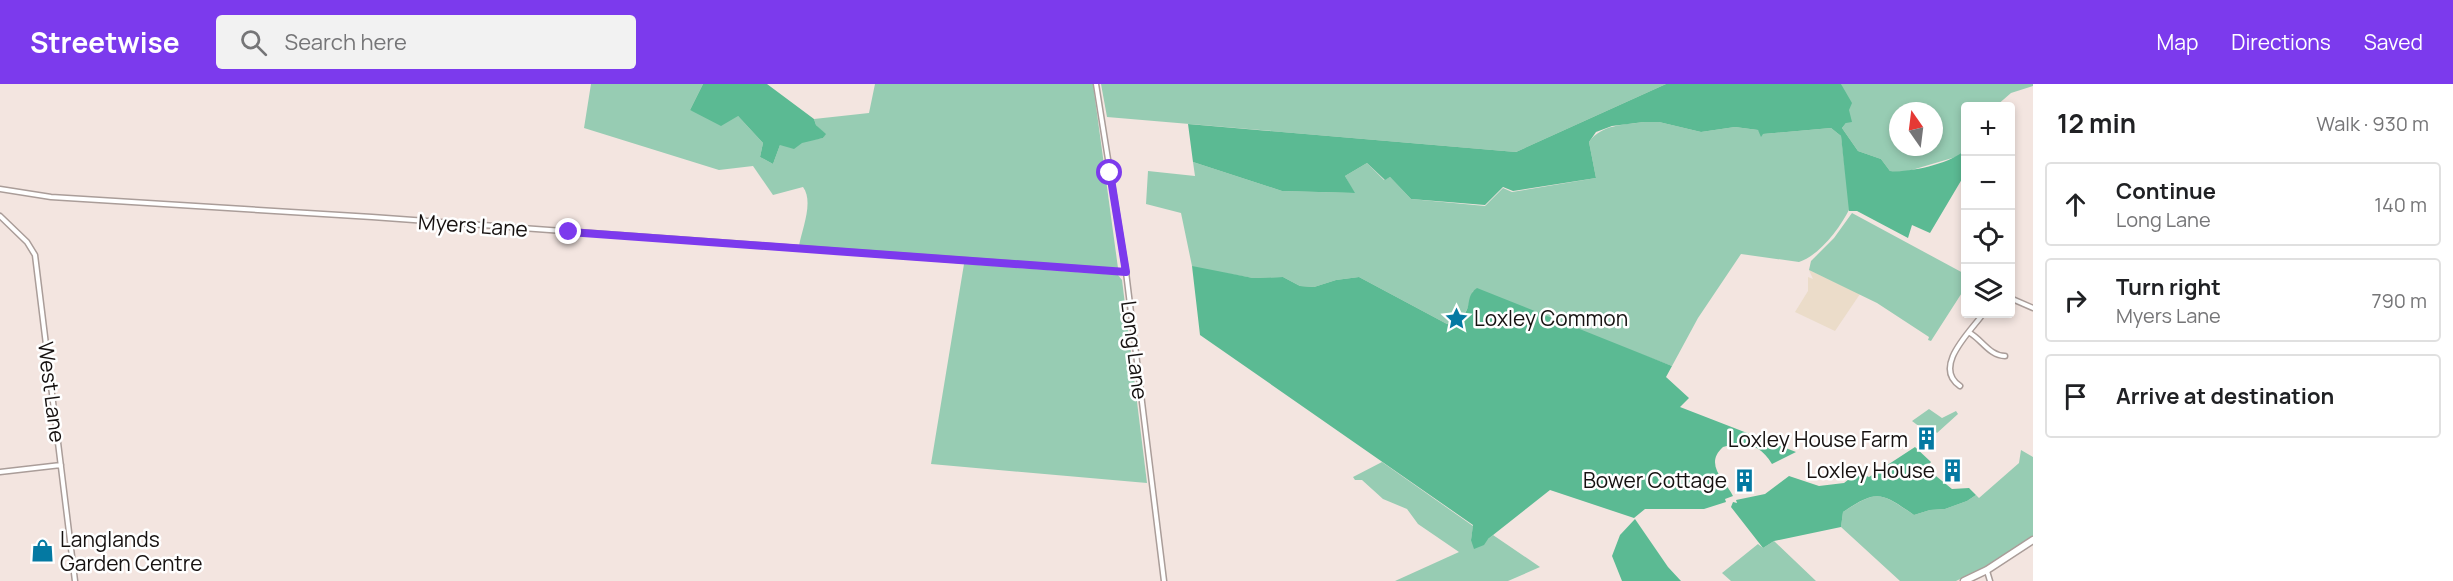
<!DOCTYPE html>
<meta charset="utf-8">
<style>
body{margin:0;font-family:Manrope,sans-serif;background:#f2f2f2;color:#202124}
.controls{position:absolute;right:18px;top:18px;display:grid;overflow:hidden;border-radius:6px;box-shadow:0 3px 9px #0003}
.controls button{width:54px;height:54px;display:grid;place-items:center;padding:0;border:0;border-bottom:2px solid #e0e0e0;background:#fff;color:#202124;font:30px sans-serif}
.compass{position:absolute;left:1889px;top:18px;width:54px;height:54px;border-radius:50%;background:#fff;box-shadow:0 3px 9px #0003;rotate:346deg}
.stop{position:absolute;width:18px;height:18px;margin:-14px;border:4px solid #7c3aed;border-radius:50%;background:#fff}
.stop.end{background:#7c3aed;border-color:#fff;box-shadow:0 2px 6px #0008}
.list{margin:0;padding:0;list-style:none}
h2{display:flex;justify-content:space-between;align-items:center;height:78px;margin:0;padding:0 24px;font-size:26px}
h2 small{font-size:20px;font-weight:400;color:#757577}
.list li{display:grid;grid-template-columns:39px 1fr auto;gap:18px;align-items:center;box-sizing:border-box;height:84px;margin:0 12px 12px;padding:0 12px;border:2px solid #e0e0e0;border-radius:6px}
.list b{display:block;font-size:22px;white-space:nowrap}
.list p{margin:0;font-size:20px;white-space:nowrap;color:#757577}
.list em{font-size:20px;font-style:normal;color:#757577}
.icon{flex:none;width:33px;height:33px;fill:none;stroke:currentColor;stroke-width:2;stroke-linecap:round;stroke-linejoin:round}
.map{position:relative;flex:none;width:2033px;height:497px;overflow:hidden}
header{display:flex;align-items:center;gap:36px;box-sizing:border-box;height:84px;padding:0 30px;background:#7c3aed;color:#fff}
header strong{font-size:28px}
nav{display:flex;gap:33px;margin-inline-start:auto;font-size:21px}
.search{width:420px;height:54px;background:#f2f2f2;display:flex;align-items:center;gap:15px;box-sizing:border-box;padding:0 21px;border-radius:6px;color:#757577;font-size:22px}
main{display:flex}
aside{flex:1;background:#fff}
.map>svg:first-child{display:block}
.industrial{fill:#ebdcc9}
.green{fill:#97ccb3;fill-rule:evenodd}
.forest{fill:#5bba93}
.lines{fill:none;stroke-linecap:round;stroke-linejoin:round}
.street-casing{stroke:#aa9d99;stroke-width:7}
.secondary-casing{stroke:#aa9d99;stroke-width:9}
.street{stroke:#fff;stroke-width:4}
.secondary{stroke:#fff;stroke-width:6}
.route{stroke:#7c3aed;stroke-width:8}
.labels{text-anchor:middle;dominant-baseline:central;stroke-width:5;stroke-linejoin:round;paint-order:stroke}
.street-label{font-size:21px;fill:#161110;stroke:#fff}
.poi-label{font-size:21px;fill:#161110;stroke:#fff;text-anchor:end}
</style>
<header>
<strong>Streetwise</strong>
<div class="search"><svg class="icon" aria-label="search" viewBox="0 0 24 24"><circle cx="10" cy="10" r="6"/><path d="M15 15l6 6"/></svg>Search here</div>
<nav><a>Map</a><a>Directions</a><a>Saved</a></nav>
</header>
<main>
<div class="map">
<svg width="2033" height="497" viewBox="0 0 2033 497">
<rect width="100%" height="100%" fill="#f3e5e0"/>
<!-- industrial -->
<path class="industrial" d="M 1809,186 L 1860,210 L 1835,247 L 1795,228 L 1808,207 L 1808,193 L 1813,195 Z"/>
<!-- green -->
<path class="green" d="M 591,0 L 703,0 L 690,26 L 738,32 L 763,59 L 760,73 L 773,80 L 780,61 L 823,54 L 825,50 L 816,41 L 814,35 L 869,29 L 875,0 L 1093,0 L 1118,184 L 799,162 C 802,145 814,118 803,103 L 773,111 L 753,82 L 719,86 L 584,44 Z
M 1101,0 L 1666,0 L 1516,68 L 1107,33 Z
M 1841,0 L 2033,0 L 2033,2 L 2011,9 L 1996,22 L 1966,22 L 1965,66 L 1959,72 L 1905,88 L 1890,87 L 1881,75 L 1858,67 L 1842,44 L 1846,39 ZM 1898,27 L 1934,27 L 1934,63 L 1898,63 Z
M 1644,38 L 1659,38 L 1701,48 L 1735,43 L 1758,46 L 1763,50 L 1831,44 L 1841,52 L 1850,124 C 1840,144 1820,171 1799,178 L 1741,170 L 1698,234 L 1672,282 L 1473,207 C 1467,227 1467,233 1447,240 L 1359,193 L 1336,196 L 1314,203 L 1300,202 L 1283,193 L 1253,194 L 1195,184 L 1192,182 L 1181,129 L 1146,120 L 1148,87 L 1195,92 L 1193,78 L 1282,107 L 1354,109 L 1345,92 L 1367,79 L 1384,96 L 1390,93 L 1411,115 L 1485,122 L 1503,104 L 1512,108 L 1596,94 L 1589,58 C 1602,40 1624,41 1644,38 Z
M 1852,129 L 1965,190 L 1965,204 L 1931,257 L 1928,256 L 1929,253 L 1877,219 L 1809,186 L 1811,177 L 1834,154 Z
M 964,180 L 1118,191 L 1122,196 L 1147,399 L 931,380 Z
M 1929,325 L 1942,334 L 1956,327 L 1958,330 L 1937,349 L 1933,345 L 1928,349 L 1912,337 Z
M 2021,366 L 2033,373 L 2033,452 L 1993,479 L 1956,497 L 1900,497 L 1841,443 L 1843,428 C 1878,405 1880,408 1914,431 L 1930,426 L 1945,425 L 1967,417 L 1976,411 L 1979,414 L 2019,379 Z
M 1382,378 L 1473,442 L 1471,456 L 1488,455 L 1493,451 L 1540,483 L 1508,497 L 1395,497 L 1459,468 L 1418,440 L 1407,425 L 1383,415 L 1362,396 L 1355,396 L 1353,393 Z
M 1774,457 L 1816,497 L 1731,497 L 1722,489 L 1758,460 L 1763,464 Z"/>
<!-- forest -->
<path class="forest" d="M 703,0 L 767,0 L 814,35 L 816,41 L 826,50 L 823,54 L 802,59 L 794,65 L 780,61 L 773,80 L 760,73 L 763,59 L 738,32 L 721,42 L 690,26 Z
M 1666,0 L 1841,0 L 1852,19 L 1849,26 L 1852,38 L 1846,39 L 1842,44 L 1858,67 L 1881,75 L 1890,87 C 1910,89 1952,79 1965,66 L 1965,90 L 1930,149 L 1912,141 L 1908,154 L 1857,127 L 1849,127 L 1841,52 L 1831,44 L 1763,50 L 1761,53 L 1758,46 L 1735,43 L 1701,48 L 1659,38 L 1644,38 L 1612,42 L 1596,48 L 1589,58 L 1596,94 L 1513,107 L 1503,103 L 1485,121 L 1411,115 L 1390,93 L 1385,96 L 1367,79 L 1345,92 L 1355,109 L 1282,107 L 1193,78 L 1188,40 L 1516,68 Z
M 1192,182 L 1253,194 L 1283,193 L 1300,202 L 1314,203 L 1336,196 L 1359,193 L 1447,240 C 1479,230 1461,215 1477,204 L 1672,282 L 1666,293 L 1689,314 L 1680,323 L 1796,368 L 1772,380 C 1760,360 1745,357 1723,363 C 1703,381 1726,397 1733,412 L 1725,415 L 1726,418 L 1704,425 L 1645,425 L 1634,434 L 1550,406 L 1488,455 L 1484,461 L 1474,465 L 1471,456 L 1473,441 L 1200,251 Z
M 1915,363 L 1931,378 L 1926,384 L 1952,405 L 1969,404 L 1976,411 L 1967,417 L 1945,425 L 1930,426 L 1914,431 C 1881,408 1877,405 1843,428 L 1841,443 L 1774,457 L 1763,464 L 1731,423 L 1733,418 L 1737,419 L 1736,416 L 1765,410 L 1789,392 L 1819,402 L 1844,399 L 1853,392 L 1864,391 L 1869,393 Z
M 1635,435 L 1668,483 L 1681,497 L 1622,497 L 1612,472 L 1620,451 Z"/>
<g class="lines">
<defs>
<path id="street" d="M 1096,0 L 1126,188 L 1164,497
M 0,105 L 51,113 L 372,133 L 1126,188
M 0,132 L 27,158 L 35,171 L 75,497
M 2010,214 L 2033,224
M 1970,249 C 1982,256 1990,272 2005,272
M 1960,302 C 1932,283 1970,248 1983,230
M 0,388 L 61,381
M 1987,487 L 1990,497"/>
<path id="secondary" d="M 1964,497 L 1987,486 L 2033,456"/>
</defs>
<!-- street casing -->
<use href="#street" class="street-casing"/>
<!-- secondary casing -->
<use href="#secondary" class="secondary-casing"/>
<!-- street -->
<use href="#street" class="street"/>
<!-- secondary -->
<use href="#secondary" class="secondary"/>
</g>
<g class="lines">
<!-- route -->
<path class="route" d="M 569,148 L 1126,188 L 1110,89"/>
</g>
<!-- icons -->
<defs>
<symbol id="sight-bare" viewBox="-9 -9 18 18"><path d="M0-6L1.8-2.2L6-1.7L2.9 1.2L3.7 5.4L0 3.3L-3.7 5.4L-2.9 1.2L-6-1.7L-1.8-2.2Z" fill="#0479a2" stroke="#fff" stroke-width="2.5" paint-order="stroke"/></symbol>
<symbol id="building-bare" viewBox="-9 -9 18 18"><path d="M-4-6H4V6H1V3H-1V6H-4ZM-2.5-4.3h1.7v1.8h-1.7ZM.8-4.3h1.7v1.8H.8ZM-2.5-1h1.7V.8h-1.7ZM.8-1h1.7V.8H.8Z" fill="#0479a2" stroke="#fff" stroke-width="2.5" paint-order="stroke"/></symbol>
<symbol id="shop-bare" viewBox="-9 -9 18 18"><path d="M-5-2.5h2.3a2.7 3.5 0 0 1 5.4 0H5L5.5 6h-11ZM-1.5-2.5h3a1.5 2.3 0 0 0-3 0Z" fill="#0479a2" stroke="#fff" stroke-width="2.5" paint-order="stroke"/></symbol>
</defs>
<g fill-rule="evenodd">
<use href="#sight-bare" x="1440" y="218" width="33" height="33"/>
<use href="#building-bare" x="1910" y="338" width="33" height="33"/>
<use href="#building-bare" x="1936" y="370" width="33" height="33"/>
<use href="#building-bare" x="1728" y="380" width="33" height="33"/>
<use href="#shop-bare" x="26" y="450" width="33" height="33"/>
</g>
<g class="labels">
<!-- street labels -->
<g class="street-label">
<text transform="translate(473 141) rotate(4)">Myers Lane</text>
<text transform="translate(1135 266) rotate(83)">Long Lane</text>
<text transform="translate(52 308) rotate(83)">West Lane</text>
</g>
<!-- poi labels -->
<g class="poi-label">
<text x="1474" y="234" text-anchor="start">Loxley Common</text>
<text x="1908" y="355">Loxley House Farm</text>
<text x="1935" y="386">Loxley House</text>
<text x="1727" y="396">Bower Cottage</text>
<text x="60" y="455" text-anchor="start">Langlands<tspan x="60" dy="24">Garden Centre</tspan></text>
</g>
</g>
</svg>
<div class="controls">
<button>+</button>
<button>−</button>
<button><svg class="icon" aria-label="locate" viewBox="0 0 24 24"><circle cx="12" cy="12" r="6"/><path d="M12 2v4M12 18v4M2 12h4M18 12h4"/></svg></button>
<button><svg class="icon" aria-label="layers" viewBox="0 0 24 24"><path d="M12 4l9 5-9 5-9-5zM3 14l9 5 9-5"/></svg></button>
</div>
<svg class="compass" viewBox="-18 -18 36 36"><path d="M0-13l5 13h-10z" fill="#e53935"/><path d="M0 13l5-13h-10z" fill="#757577"/></svg>
<div class="stop" style="left:1110px;top:89px"></div>
<div class="stop end" style="left:569px;top:148px"></div>
</div>
<aside>
<h2>12 min<small>Walk · 930 m</small></h2>
<ul class="list">
<li><svg class="icon" aria-label="ahead" viewBox="0 0 24 24"><path d="M12 20V5M6 11l6-6 6 6"/></svg><div><b>Continue</b><p>Long Lane</p></div><em>140 m</em></li>
<li><svg class="icon" aria-label="right" viewBox="0 0 24 24"><path d="M7 20v-9h11M14 6l5 5-5 5"/></svg><div><b>Turn right</b><p>Myers Lane</p></div><em>790 m</em></li>
<li><svg class="icon" aria-label="arrive" viewBox="0 0 24 24"><path d="M6 21V4h12l-3 4 3 4H6"/></svg><div><b>Arrive at destination</b></div></li>
</ul>
</aside>
</main>
